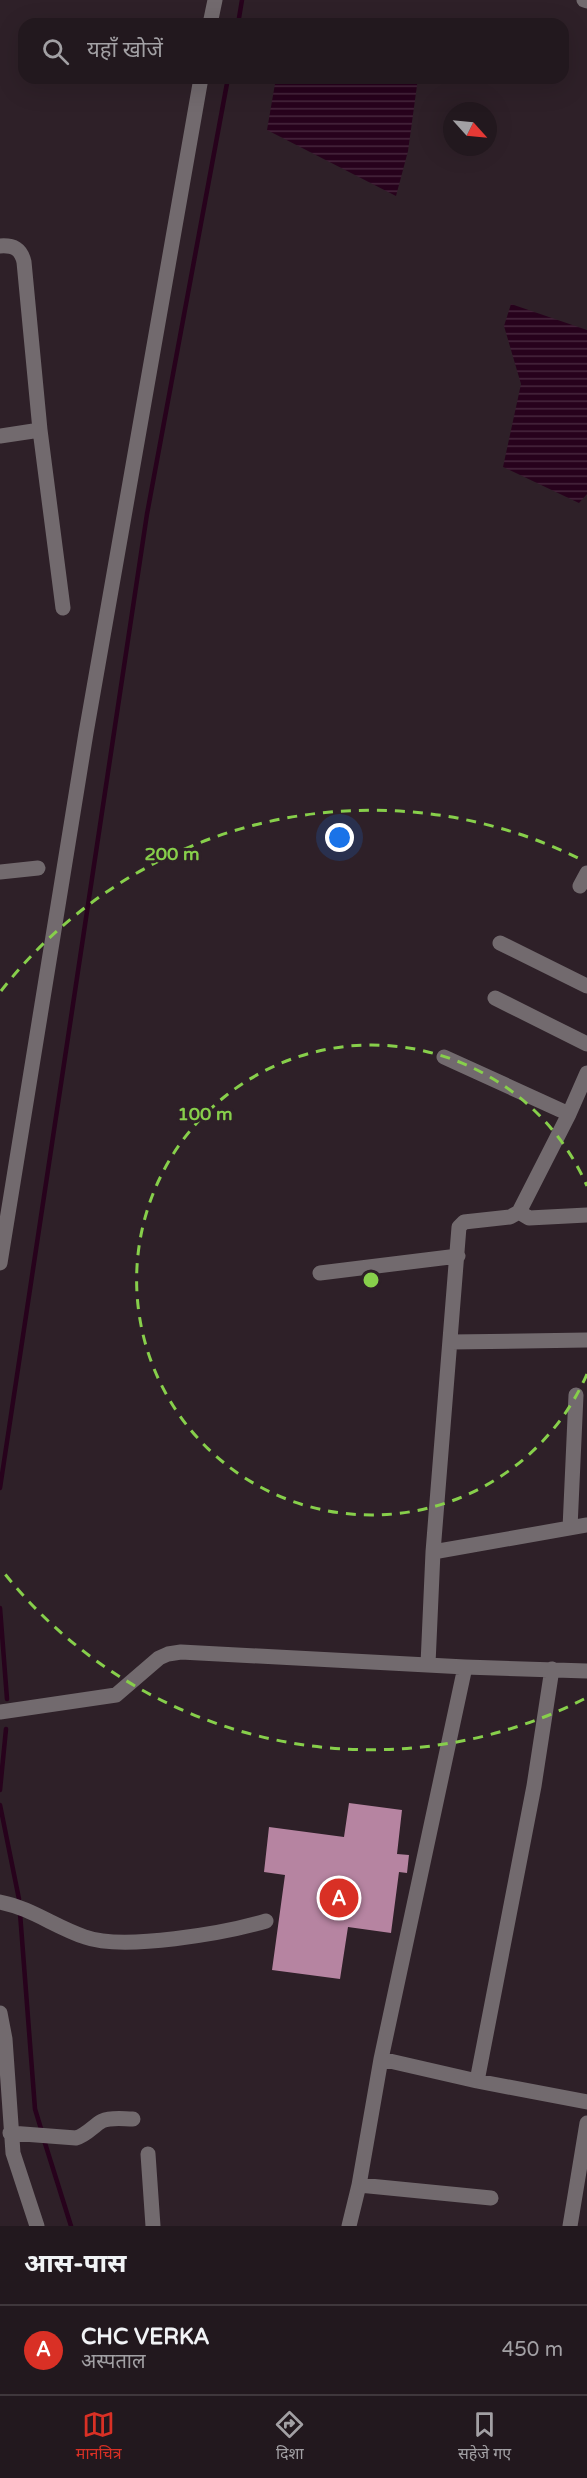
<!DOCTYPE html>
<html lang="hi">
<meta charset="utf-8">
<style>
body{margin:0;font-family:"Varela Round","Noto Sans Devanagari",sans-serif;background:#2e252b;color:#f1f3f6}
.compass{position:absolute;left:443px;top:102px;width:54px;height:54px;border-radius:50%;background:#22181e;box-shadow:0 6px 24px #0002;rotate:117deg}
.you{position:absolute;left:340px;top:838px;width:21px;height:21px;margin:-15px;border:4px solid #fff;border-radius:50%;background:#1a73e8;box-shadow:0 0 0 9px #1a73e833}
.badge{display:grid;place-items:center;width:39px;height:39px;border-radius:50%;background:#d93025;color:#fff;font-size:20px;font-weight:700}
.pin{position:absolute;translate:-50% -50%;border:3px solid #fff;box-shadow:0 2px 6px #0006}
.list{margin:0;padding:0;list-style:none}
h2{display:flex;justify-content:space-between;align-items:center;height:78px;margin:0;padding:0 24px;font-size:26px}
h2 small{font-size:20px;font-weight:400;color:#a2a0a4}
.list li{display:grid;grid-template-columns:39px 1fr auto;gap:18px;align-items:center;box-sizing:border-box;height:90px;padding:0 24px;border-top:2px solid #3f373c}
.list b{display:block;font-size:22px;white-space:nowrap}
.list p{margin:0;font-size:20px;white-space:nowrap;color:#a2a0a4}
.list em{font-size:20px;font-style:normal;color:#a2a0a4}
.icon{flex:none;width:33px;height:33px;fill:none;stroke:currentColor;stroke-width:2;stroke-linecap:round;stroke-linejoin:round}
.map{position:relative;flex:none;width:587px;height:2226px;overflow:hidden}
.search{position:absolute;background:#22181e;box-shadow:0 6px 24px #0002;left:18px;right:18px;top:18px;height:66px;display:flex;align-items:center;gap:15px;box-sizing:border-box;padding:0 21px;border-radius:18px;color:#a2a0a4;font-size:22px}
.sheet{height:168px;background:#22181e}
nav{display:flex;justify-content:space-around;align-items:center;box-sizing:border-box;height:84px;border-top:2px solid #3f373c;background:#22181e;font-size:16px;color:#a2a0a4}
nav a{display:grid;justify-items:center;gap:3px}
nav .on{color:#d93025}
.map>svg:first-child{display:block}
.water{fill:url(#water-rules)}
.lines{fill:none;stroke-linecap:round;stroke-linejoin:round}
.stream{stroke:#27021c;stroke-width:4.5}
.building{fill:#b684a1}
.minor{stroke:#726a6e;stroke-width:15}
.ring{fill:none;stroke:#87cf4b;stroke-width:3;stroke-dasharray:10 8}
.centre{fill:#87cf4b;stroke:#2e2028;stroke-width:3}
.ring-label{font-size:18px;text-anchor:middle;font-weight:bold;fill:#87cf4b;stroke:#2e2028;stroke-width:6;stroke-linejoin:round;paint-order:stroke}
</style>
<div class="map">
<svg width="587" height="2226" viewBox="0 0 587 2226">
<defs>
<pattern id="water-rules" width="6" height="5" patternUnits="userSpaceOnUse" patternTransform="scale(1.5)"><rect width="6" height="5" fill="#27021c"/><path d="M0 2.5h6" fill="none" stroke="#47273d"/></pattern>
</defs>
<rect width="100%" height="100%" fill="#2e2028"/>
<!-- water -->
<path class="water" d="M 276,78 L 418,78 L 408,151 L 396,196 L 267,130 Z
M 511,304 L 587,330 L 587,494 L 579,503 L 503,467 L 521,384 L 504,326 Z"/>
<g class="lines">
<!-- stream -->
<path class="stream" d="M 238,24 L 242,0
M 0,1488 L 147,514 L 228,78
M 0,1608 L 7,1699
M 0,1790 L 6,1729
M 0,1805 L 19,1899
M 20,1913 L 35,2109 L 42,2132
M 44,2140 L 71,2226"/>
</g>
<!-- building -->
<path class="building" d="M 349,1803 L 402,1810 L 397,1854 L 409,1855 L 407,1873 L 399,1872 L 391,1933 L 348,1927 L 340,1979 L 272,1970 L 285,1875 L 264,1872 L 269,1827 L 344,1837 Z"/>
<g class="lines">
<!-- minor -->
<path class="minor" d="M 584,0 L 587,1
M 210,24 L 215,0
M 0,246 C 14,245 21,249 24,262 L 40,430 L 63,608
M 0,436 L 40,430
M 0,872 L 38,868
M 580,886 L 587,873
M 500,943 L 587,986
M 495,998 L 587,1044
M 444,1057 L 569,1114
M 519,1212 L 529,1218 L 587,1215
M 0,1263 L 86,733 L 201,78
M 320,1273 L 458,1256
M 451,1342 L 587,1340
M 570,1528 L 576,1395
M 433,1552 L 587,1525
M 428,1664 L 433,1552 L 459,1227 L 464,1222 L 510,1217 L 519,1212 L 569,1114 L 587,1073
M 0,1712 L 116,1695 L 159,1658 L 168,1654 L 181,1652 L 465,1667 L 587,1671
M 0,1902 C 31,1908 55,1927 85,1937 C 123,1951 226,1933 266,1921
M 0,2013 L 5,2039 L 13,2153 L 37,2226
M 381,2059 L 477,2081 L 587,2102
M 477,2081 L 534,1786 L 552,1669
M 10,2133 L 76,2138 C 87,2135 93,2126 102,2121 C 111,2117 123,2119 133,2119
M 148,2154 L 153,2226
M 359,2185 L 491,2198
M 349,2226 L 359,2185 L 381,2059 L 465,1667
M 570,2226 L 587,2123"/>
</g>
<!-- distance rings -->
<g class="ring">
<path d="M587 1374A235 235 0 1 1 587 1186"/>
<path d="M584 1699A470 470 0 0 1 1 1569M1 991A470 470 0 0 1 584 861"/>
</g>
<circle cx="371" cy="1280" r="9" class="centre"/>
<g class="ring-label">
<text x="172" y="860">200 m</text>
<text x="205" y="1120">100 m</text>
</g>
</svg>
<svg class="compass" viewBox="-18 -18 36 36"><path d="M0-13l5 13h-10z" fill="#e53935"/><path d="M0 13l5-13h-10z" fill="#a2a0a4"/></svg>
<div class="you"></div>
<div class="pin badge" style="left:339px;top:1898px">A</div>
<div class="search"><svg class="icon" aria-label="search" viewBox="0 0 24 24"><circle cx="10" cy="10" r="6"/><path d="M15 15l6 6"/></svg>यहाँ खोजें</div>
</div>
<section class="sheet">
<h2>आस-पास<small></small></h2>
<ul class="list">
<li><span class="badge">A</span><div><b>CHC VERKA</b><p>अस्पताल</p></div><em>450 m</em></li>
</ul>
</section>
<nav>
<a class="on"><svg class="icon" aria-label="map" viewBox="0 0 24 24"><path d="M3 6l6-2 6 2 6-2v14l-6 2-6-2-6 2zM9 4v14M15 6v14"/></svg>मानचित्र</a>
<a><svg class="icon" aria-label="directions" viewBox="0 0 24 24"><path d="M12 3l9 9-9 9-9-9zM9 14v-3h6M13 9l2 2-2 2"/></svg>दिशा</a>
<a><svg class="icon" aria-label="saved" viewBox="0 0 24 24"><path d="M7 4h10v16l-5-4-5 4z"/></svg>सहेजे गए</a>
</nav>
